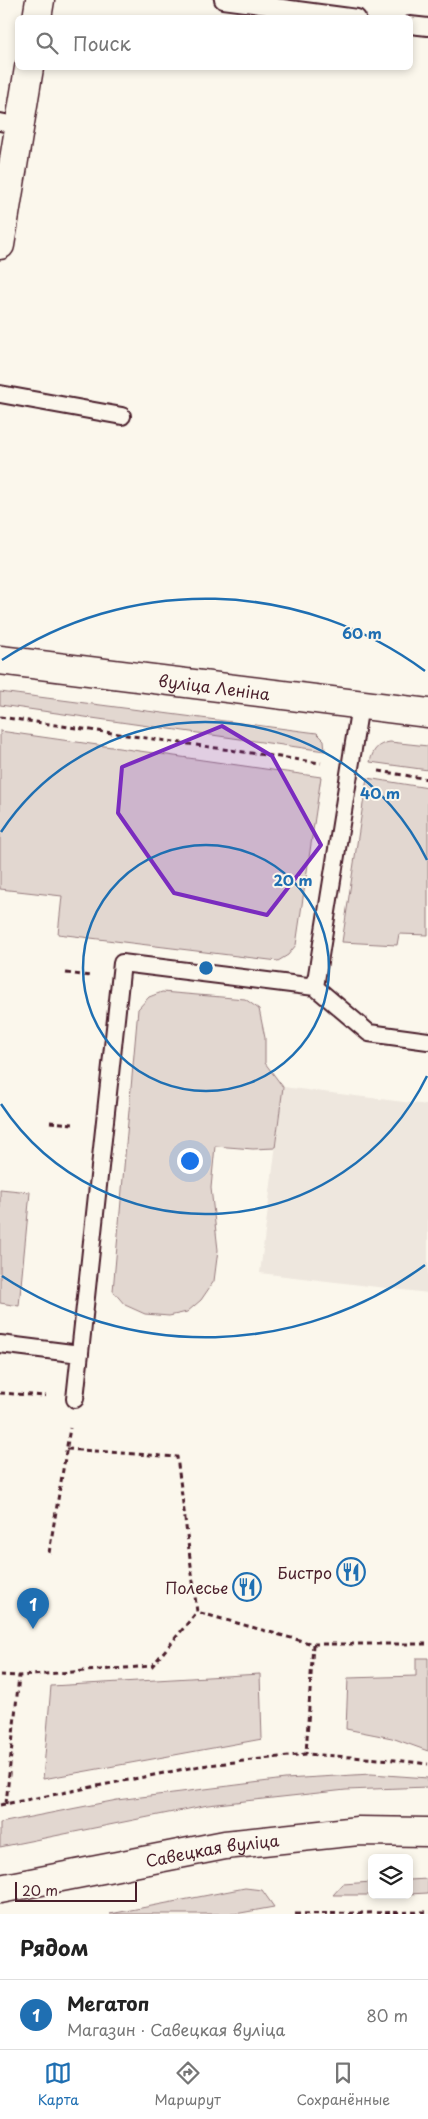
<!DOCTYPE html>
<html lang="ru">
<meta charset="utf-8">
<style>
body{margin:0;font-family:"Playpen Sans",sans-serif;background:#f6f6f6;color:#222}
.controls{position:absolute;right:15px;bottom:15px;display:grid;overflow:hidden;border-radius:8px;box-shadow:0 2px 8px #0003}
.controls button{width:45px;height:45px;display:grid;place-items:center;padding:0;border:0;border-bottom:1px solid #e0e0e0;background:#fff;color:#222;font:25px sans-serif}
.scale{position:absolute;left:15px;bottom:12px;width:122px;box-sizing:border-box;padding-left:5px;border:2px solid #4a1f2b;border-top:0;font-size:14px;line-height:18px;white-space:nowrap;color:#4a1f2b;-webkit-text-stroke:4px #fbf7ec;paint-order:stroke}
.you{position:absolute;left:189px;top:1160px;width:18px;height:18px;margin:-12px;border:4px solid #fff;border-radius:50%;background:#1a73e8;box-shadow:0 0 0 8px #1a73e833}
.badge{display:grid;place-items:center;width:32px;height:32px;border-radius:50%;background:#1f6fb2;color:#fff;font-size:16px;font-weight:700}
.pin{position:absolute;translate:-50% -41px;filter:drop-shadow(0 1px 2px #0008)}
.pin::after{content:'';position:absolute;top:26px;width:18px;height:15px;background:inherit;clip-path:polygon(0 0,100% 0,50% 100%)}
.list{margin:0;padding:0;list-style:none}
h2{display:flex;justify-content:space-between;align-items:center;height:65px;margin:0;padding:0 20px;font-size:21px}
h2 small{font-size:16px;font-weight:400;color:#767676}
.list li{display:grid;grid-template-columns:32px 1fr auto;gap:15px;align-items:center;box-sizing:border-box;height:70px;padding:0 20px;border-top:1px solid #e0e0e0}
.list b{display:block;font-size:19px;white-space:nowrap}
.list p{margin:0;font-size:16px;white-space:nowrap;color:#767676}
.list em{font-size:16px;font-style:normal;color:#767676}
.icon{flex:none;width:28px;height:28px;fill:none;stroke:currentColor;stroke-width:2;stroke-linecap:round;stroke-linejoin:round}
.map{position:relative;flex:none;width:428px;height:1914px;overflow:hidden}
.search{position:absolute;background:#fff;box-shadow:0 2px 8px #0003;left:15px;right:15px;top:15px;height:55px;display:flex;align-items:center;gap:12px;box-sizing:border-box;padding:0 18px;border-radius:8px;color:#767676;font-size:19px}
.sheet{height:135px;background:#fff}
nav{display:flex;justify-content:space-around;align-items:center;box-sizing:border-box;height:70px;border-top:1px solid #e0e0e0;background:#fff;font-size:14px;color:#767676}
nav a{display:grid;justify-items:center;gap:2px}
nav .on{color:#1f6fb2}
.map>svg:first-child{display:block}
.built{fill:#eee7de}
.green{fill:#e2d7d0;stroke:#967b7e}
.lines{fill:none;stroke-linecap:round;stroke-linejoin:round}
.lane-casing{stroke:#4a1f2b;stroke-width:20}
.street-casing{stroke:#4a1f2b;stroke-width:31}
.secondary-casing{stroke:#4a1f2b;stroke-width:31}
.path{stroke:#4a1f2b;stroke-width:3;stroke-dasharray:5 4;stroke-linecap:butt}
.lane{stroke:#fbf7ec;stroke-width:16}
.street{stroke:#fbf7ec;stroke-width:28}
.secondary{stroke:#fbf7ec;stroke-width:28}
.marked{fill:#7b2cbf;fill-opacity:0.2;stroke:#7b2cbf;stroke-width:4;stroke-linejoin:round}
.ring{fill:none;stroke:#1f6fb2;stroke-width:2.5}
.labels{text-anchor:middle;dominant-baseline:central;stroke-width:4;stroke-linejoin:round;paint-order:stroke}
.street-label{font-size:16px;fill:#4a1f2b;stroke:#fbf7ec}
.poi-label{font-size:16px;fill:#4a1f2b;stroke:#fbf7ec;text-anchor:end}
.centre{fill:#1f6fb2;stroke:#fbf7ec;stroke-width:2.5}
.ring-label{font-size:15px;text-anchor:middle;font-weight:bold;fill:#1f6fb2;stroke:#fbf7ec;stroke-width:4;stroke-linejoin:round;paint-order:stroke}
</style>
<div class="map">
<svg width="428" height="1914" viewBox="0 0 428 1914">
<rect width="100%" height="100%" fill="#fbf7ec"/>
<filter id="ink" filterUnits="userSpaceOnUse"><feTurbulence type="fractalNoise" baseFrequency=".02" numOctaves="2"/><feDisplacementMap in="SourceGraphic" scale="10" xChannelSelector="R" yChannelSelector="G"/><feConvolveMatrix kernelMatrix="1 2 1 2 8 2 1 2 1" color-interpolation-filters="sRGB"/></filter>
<g filter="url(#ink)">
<!-- built -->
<path class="built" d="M 283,1087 L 428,1105 L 428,1293 L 260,1273 Z"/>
<!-- green -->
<path class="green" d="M 0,692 L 317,733 L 324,740 L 325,751 L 0,705 Z
M 0,731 L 321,777 L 296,945 L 288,955 L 278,961 L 58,934 L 62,896 L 0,889 Z
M 390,742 L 428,746 L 428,770 L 370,762 C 373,750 377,744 390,742 Z
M 367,778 L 428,788 L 428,935 L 399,934 L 397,945 L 342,942 Z
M 162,992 L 245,999 L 259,1009 L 265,1038 L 265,1063 L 283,1087 L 275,1148 L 253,1149 L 215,1146 L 211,1188 L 218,1250 L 214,1281 L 201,1300 L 187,1312 L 169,1316 L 145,1314 L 125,1305 L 113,1291 L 138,1009 L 149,997 Z
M 0,1189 L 30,1192 L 19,1306 L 0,1303 Z
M 416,1658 L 428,1658 L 428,1751 L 392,1738 L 346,1729 L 348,1678 L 416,1676 Z
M 260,1674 L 262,1739 L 43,1779 L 51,1686 Z
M 371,1774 L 428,1778 L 428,1787 L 346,1790 L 208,1805 L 0,1847 L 0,1823 L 117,1800 L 285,1779 Z
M 428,1879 L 428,1893 L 409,1894 L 409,1880 Z
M 372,1882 L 372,1895 L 333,1895 L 343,1884 Z
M 245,1888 L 262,1890 L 274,1907 L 235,1914 L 110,1914 Z"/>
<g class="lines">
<defs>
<path id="lane" d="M 223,0 L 357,18
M 410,25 L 428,27
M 0,122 L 19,126
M 0,394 L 122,416
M 315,987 L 369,1033 L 428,1041
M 0,1344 L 80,1354
M 75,1399 L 122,963 L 315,987 L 360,705"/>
<path id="street" d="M 37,18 L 40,0
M 0,245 L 29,68"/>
<g id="secondary">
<path id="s1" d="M 0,660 L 428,713"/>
<path id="s2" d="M 0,1889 L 225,1845 L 358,1831 L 428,1832"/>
</g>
</defs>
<!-- lane casing -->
<use href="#lane" class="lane-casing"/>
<!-- street casing -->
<use href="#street" class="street-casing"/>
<!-- secondary casing -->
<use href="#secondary" class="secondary-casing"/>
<!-- path -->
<path class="path" d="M 0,717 L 321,763
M 379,771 L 428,779
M 66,973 L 90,976
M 50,1122 L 74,1124
M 0,1393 L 46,1396
M 67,1449 L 177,1457 L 197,1612 L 313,1644 L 306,1754
M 49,1553 L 70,1428
M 313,1644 L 428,1644
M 0,1675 L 19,1676
M 6,1804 L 19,1676 L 152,1666 L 197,1612
M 0,1805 L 200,1766 L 306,1754 L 395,1760 L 428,1764
M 295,1914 L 428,1912"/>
<!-- lane -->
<use href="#lane" class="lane"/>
<!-- street -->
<use href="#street" class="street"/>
<!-- secondary -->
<use href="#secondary" class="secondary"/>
</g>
</g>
<!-- marked area -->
<path class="marked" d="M 222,726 L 272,756 L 321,845 L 267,915 L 174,893 L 118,813 L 122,767 Z"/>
<!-- distance rings -->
<g class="ring">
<circle cx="206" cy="968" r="123"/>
<path d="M427 1076A246 246 0 0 1 1 1104M1 832A246 246 0 0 1 427 860"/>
<path d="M425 1265A369 369 0 0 1 2 1276M2 660A369 369 0 0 1 425 671"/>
</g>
<!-- icons -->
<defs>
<symbol id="restaurant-ring" viewBox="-11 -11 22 22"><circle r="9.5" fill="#fbf7ec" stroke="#1f6fb2" stroke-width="1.5"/><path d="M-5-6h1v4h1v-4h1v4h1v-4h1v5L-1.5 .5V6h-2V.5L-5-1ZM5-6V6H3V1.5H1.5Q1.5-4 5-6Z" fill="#1f6fb2"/></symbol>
</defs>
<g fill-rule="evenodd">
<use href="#restaurant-ring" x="335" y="1556" width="32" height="32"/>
<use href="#restaurant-ring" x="231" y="1571" width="32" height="32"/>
</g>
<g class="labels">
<!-- street labels -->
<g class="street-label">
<text stroke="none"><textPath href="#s1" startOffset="216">вуліца Леніна</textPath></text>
<text stroke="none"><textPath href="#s2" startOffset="216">Савецкая вуліца</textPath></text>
</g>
<!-- poi labels -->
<g class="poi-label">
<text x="332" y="1572">Бистро</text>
<text x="228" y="1587">Полесье</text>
</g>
</g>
<circle cx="206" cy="968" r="8" class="centre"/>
<g class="ring-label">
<text x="362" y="639">60 m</text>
<text x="380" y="799">40 m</text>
<text x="293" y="886">20 m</text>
</g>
</svg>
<div class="controls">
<button><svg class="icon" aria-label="layers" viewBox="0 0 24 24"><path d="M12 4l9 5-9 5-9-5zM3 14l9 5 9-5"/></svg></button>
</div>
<div class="scale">20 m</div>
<div class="you"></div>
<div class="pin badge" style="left:33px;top:1629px">1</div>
<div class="search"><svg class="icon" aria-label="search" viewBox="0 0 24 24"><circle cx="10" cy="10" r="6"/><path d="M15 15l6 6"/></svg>Поиск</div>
</div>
<section class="sheet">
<h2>Рядом<small></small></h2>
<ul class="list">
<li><span class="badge">1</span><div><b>Мегатоп</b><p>Магазин · Савецкая вуліца</p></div><em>80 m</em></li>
</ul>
</section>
<nav>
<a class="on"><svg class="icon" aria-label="map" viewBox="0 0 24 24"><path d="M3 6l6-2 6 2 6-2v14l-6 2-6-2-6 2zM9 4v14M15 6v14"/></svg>Карта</a>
<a><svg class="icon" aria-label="directions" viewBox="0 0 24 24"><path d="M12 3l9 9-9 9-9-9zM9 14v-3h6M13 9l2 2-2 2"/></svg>Маршрут</a>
<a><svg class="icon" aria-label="saved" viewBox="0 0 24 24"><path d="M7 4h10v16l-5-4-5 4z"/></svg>Сохранённые</a>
</nav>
